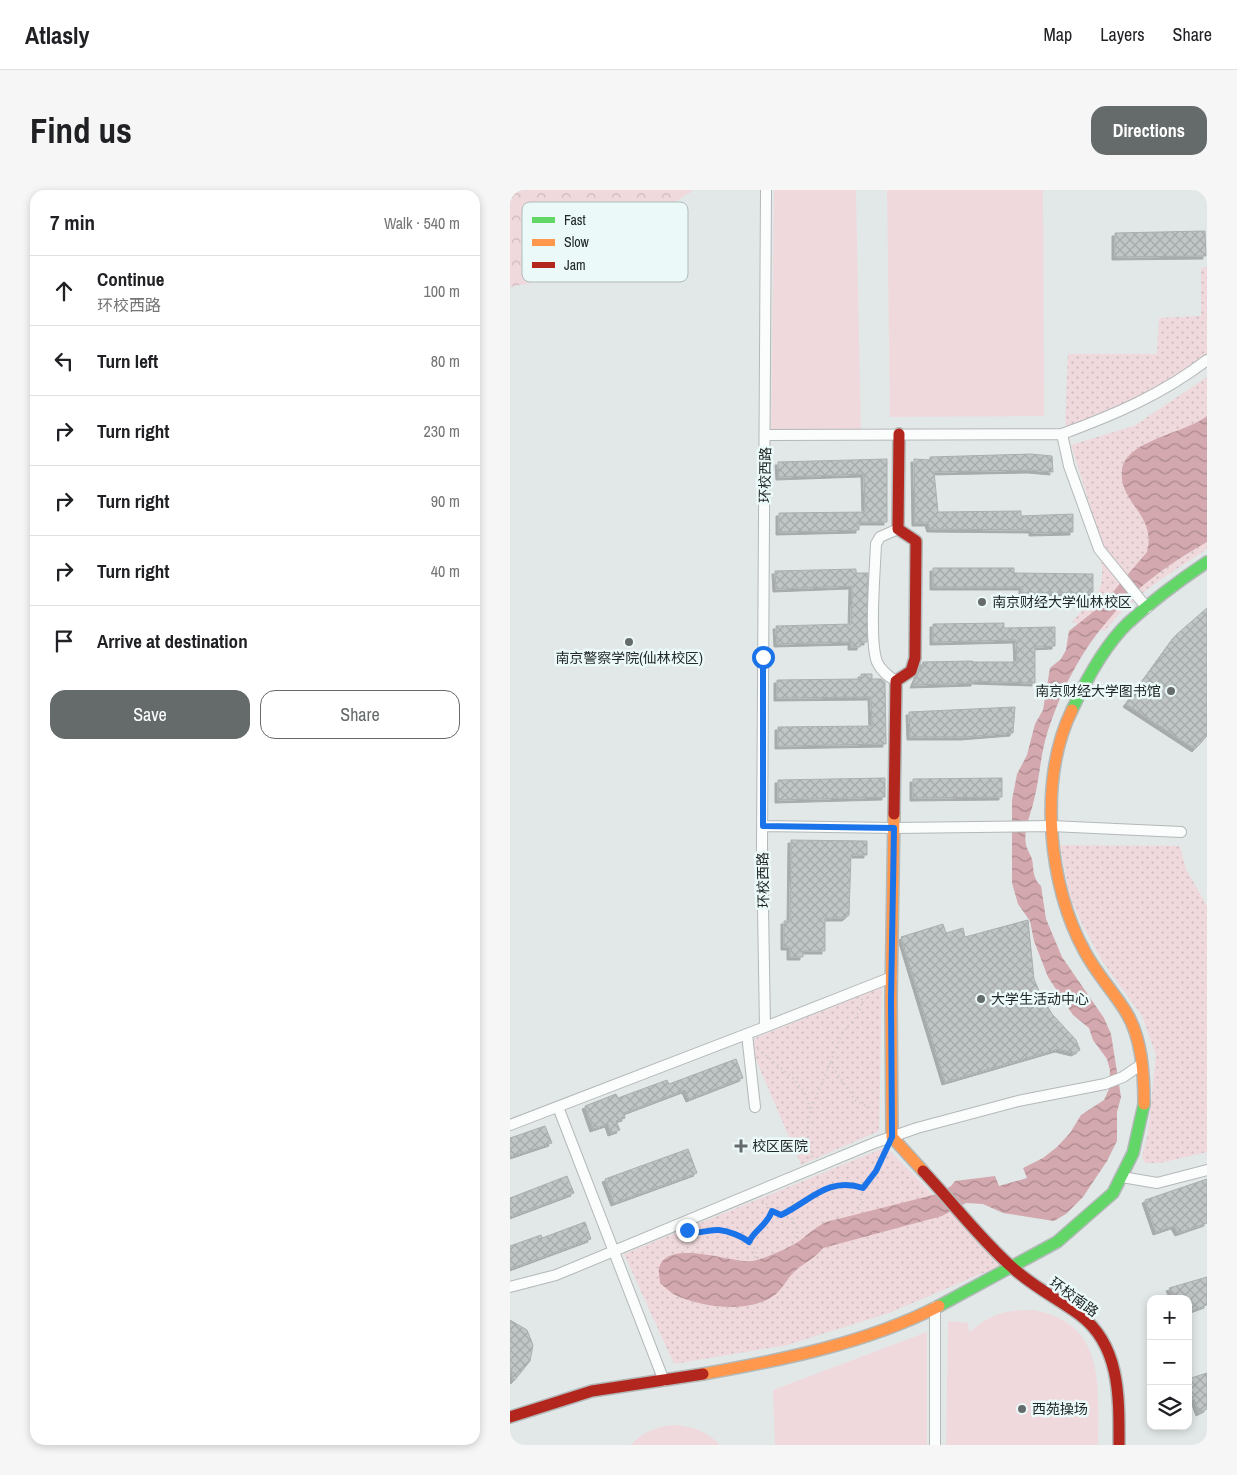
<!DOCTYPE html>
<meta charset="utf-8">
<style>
body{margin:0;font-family:"Archivo Narrow","Noto Sans SC",sans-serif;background:#f6f6f6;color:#202124}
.controls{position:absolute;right:15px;bottom:15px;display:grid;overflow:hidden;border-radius:10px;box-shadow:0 2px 8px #0003}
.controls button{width:45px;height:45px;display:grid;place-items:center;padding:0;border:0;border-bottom:1px solid #e0e0e0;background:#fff;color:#202124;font:25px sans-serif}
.stop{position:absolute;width:15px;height:15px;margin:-11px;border:4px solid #1a73e8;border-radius:50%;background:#fff}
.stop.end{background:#1a73e8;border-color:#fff;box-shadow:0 1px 5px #0008}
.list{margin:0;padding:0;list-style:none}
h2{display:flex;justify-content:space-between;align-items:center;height:65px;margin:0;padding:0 20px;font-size:21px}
h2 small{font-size:16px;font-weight:400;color:#757577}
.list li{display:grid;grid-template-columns:32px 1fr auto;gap:15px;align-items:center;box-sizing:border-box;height:70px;padding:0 20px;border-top:1px solid #e0e0e0}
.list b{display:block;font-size:19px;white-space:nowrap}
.list p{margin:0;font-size:16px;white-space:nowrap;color:#757577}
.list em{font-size:16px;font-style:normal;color:#757577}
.actions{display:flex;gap:10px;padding:15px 20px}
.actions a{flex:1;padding:11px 0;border:1px solid #656b6b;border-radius:15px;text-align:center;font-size:18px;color:#656b6b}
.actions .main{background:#656b6b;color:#fff}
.icon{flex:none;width:28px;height:28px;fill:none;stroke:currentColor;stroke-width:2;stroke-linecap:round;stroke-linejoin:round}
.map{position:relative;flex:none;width:697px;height:1255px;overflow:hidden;border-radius:15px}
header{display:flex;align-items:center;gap:30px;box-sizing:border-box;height:70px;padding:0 25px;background:#fff;border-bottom:1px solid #e0e0e0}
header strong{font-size:24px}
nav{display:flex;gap:28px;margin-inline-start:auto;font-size:18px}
.intro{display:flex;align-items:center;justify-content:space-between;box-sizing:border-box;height:120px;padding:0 30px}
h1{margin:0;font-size:35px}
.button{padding:12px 22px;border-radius:15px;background:#656b6b;color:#fff;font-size:18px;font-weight:700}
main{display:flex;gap:30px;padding:0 30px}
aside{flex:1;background:#fff;border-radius:15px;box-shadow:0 2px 8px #0003}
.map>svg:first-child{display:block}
.grass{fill:url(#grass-dots)}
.forest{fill:url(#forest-crowns)}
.park{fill:#efd9dc}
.water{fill:url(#water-waves)}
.building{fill:url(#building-cross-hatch);stroke:#a9afaf;filter:url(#shadow)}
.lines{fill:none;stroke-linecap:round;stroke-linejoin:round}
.street-casing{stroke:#b3b8b8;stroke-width:12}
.fast-casing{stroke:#b3b8b8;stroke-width:14}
.slow-casing{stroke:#b3b8b8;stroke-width:14}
.jam-casing{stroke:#b3b8b8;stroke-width:14}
.path{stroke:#c5c8c8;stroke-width:2;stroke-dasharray:1 4;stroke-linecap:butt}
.street{stroke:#fbfcfc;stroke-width:10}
.fast{stroke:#63d668;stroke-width:11}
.slow{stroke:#ff974d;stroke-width:11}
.jam{stroke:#b3261e;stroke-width:11}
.route{stroke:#1a73e8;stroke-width:6}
.poi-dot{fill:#656b6b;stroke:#ebfaf9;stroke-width:2}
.labels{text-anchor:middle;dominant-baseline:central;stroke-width:5;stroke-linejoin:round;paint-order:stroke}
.street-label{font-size:14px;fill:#222727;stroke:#ebfaf9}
.poi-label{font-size:14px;fill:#222727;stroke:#ebfaf9;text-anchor:start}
.key{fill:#ebfaf9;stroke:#afbbba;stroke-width:1}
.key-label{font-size:14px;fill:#222727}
</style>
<header>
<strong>Atlasly</strong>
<nav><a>Map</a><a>Layers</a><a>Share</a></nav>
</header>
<div class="intro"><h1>Find us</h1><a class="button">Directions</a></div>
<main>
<aside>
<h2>7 min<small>Walk · 540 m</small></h2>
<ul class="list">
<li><svg class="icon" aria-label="ahead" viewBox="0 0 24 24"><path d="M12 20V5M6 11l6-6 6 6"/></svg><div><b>Continue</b><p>环校西路</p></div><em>100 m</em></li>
<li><svg class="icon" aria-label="left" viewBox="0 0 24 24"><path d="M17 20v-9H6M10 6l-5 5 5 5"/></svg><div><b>Turn left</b></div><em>80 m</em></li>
<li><svg class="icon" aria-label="right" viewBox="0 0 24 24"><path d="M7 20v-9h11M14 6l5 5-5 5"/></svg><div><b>Turn right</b></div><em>230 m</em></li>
<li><svg class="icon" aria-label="right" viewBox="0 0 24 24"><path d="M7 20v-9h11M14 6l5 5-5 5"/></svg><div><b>Turn right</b></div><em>90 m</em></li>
<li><svg class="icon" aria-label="right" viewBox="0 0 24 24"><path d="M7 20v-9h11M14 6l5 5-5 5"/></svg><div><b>Turn right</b></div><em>40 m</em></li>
<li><svg class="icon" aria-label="arrive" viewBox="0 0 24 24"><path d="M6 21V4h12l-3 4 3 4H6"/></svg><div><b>Arrive at destination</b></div></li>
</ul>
<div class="actions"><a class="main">Save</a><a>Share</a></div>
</aside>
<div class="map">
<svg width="697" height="1255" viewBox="0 0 697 1255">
<defs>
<pattern id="grass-dots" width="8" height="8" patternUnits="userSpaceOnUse" patternTransform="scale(1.25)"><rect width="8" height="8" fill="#efd9dc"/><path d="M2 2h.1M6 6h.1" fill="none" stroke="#cdbabd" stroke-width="1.8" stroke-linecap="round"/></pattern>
<pattern id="forest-crowns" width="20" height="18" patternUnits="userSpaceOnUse" patternTransform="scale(1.25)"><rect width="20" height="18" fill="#efd9dc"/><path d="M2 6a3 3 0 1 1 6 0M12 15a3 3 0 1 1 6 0" fill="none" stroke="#cdbabd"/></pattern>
<pattern id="water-waves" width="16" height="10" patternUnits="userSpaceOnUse" patternTransform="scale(1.25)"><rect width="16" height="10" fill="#d3a8ae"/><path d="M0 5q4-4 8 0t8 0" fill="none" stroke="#ab898e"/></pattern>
<pattern id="building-cross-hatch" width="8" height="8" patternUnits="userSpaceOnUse" patternTransform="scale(1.25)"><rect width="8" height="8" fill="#c0c5c5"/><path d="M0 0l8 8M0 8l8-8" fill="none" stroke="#a5a9a9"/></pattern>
<filter id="shadow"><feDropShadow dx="-3" dy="3" stdDeviation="0" flood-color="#0004"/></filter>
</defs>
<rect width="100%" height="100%" fill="#e2e8e8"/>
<!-- grass -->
<path class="grass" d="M 697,77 L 697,169 L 660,196 L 555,241 L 558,164 L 647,164 L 649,128 L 691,126 L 691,78 Z
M 697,187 L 697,359 C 660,384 622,405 595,441 L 562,432 C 570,422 584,411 589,400 C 602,375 570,284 561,255 L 624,236 Z
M 550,655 L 670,656 L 676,679 L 697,716 L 697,962 L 650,973 L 635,973 L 632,966 L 638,943 L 646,865 L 632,826 L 592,771 L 571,732 L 560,707 Z
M 372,797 L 369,941 L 291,975 L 238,851 Z
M 376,957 L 492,1075 L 379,1123 L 277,1155 L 164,1174 L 114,1064 Z"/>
<!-- forest -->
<path class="forest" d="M 0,0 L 184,0 L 42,89 L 0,97 Z"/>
<!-- park -->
<path class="park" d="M 264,0 L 346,0 L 351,246 L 261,247 Z
M 377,0 L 533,0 L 534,226 L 380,227 Z
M 523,1120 C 597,1133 588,1197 588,1255 L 436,1255 L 438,1131 L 458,1133 L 459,1142 C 482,1124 493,1120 523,1120 Z
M 417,1142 L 417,1255 L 265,1255 L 263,1200 Z
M 167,1235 C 184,1237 198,1242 210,1255 L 121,1255 C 133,1241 149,1236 167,1235 Z"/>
<!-- water -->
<path class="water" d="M 697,226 L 697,352 C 613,399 563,457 535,551 C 530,571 529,591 524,610 C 521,624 513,640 516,655 C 517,659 520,664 522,669 C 524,679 522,688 531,696 L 536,729 L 552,767 L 594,828 L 601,844 L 611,907 L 607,922 L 607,951 L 597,971 L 573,1007 L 556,1024 L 544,1031 L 493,1023 L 473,1014 L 456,1013 L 432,1026 L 313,1058 C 305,1069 293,1073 283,1083 C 277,1089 273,1098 266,1104 C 241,1124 193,1118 165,1105 C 160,1102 155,1097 150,1093 C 150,1089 148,1083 149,1078 C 157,1047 224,1074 242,1071 C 255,1069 273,1060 285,1054 C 296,1047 302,1039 316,1032 L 427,1004 L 441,996 L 445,991 L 485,986 L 489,996 L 517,988 L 513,978 L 533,968 L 547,957 L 560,943 L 571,925 L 594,910 L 599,899 L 600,880 L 597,869 L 583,850 L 579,838 L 563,825 L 538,787 L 524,751 L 520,731 L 508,714 L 502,693 L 502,610 L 507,584 L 517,565 L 525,534 L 533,520 L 540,478 L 551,469 L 556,460 L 559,441 L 592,415 L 637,362 C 647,324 608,313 612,280 C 616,250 674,244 697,226 Z"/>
<!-- building -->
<path class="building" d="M 695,41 L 696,66 L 605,67 L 605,43 Z
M 521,264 L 542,266 L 543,282 L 521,280 L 424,282 L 428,322 L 511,321 L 511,326 L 563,324 L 563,342 L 522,343 L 522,340 L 420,339 L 418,333 L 405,333 L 404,269 L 420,270 L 420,267 Z
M 377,269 L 377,332 L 349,332 L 349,340 L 269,342 L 269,323 L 355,322 L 354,284 L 269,287 L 268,272 Z
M 423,378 L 504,378 L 504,383 L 583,384 L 583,403 L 512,403 L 512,397 L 423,397 Z
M 346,379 L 346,383 L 358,383 L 357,452 L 351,452 L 350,457 L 341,457 L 341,452 L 267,454 L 266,436 L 341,434 L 342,396 L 266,399 L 265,381 Z
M 697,418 L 697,546 L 685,559 L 616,514 L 666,445 Z
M 494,433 L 494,438 L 545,437 L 545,456 L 525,457 L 525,493 L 464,491 L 464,493 L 403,495 L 413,472 L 462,471 L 463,472 L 507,472 L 506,450 L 423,452 L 423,434 Z
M 351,484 L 362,484 L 362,489 L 371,489 L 375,492 L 376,554 L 268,556 L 268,537 L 362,536 L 361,507 L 267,508 L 267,490 L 351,489 Z
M 505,517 L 503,543 L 454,547 L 400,547 L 399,522 Z
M 375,588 L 375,607 L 268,610 L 268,590 Z
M 492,588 L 492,607 L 403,608 L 403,589 Z
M 281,650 L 357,651 L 357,665 L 341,665 L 339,725 L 335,728 L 315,728 L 315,761 L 293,761 L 293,767 L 280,767 L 280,757 L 274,757 L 274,731 L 280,731 Z
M 518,730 L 524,789 L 530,803 L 542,824 L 566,850 L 570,860 L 564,863 L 548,859 L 435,892 L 391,747 L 433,734 L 436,743 L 453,738 L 455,747 Z
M 226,869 L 233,888 L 179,909 L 175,900 L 114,923 L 115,928 L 106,931 L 110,940 L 101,943 L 98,934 L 83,939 L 75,916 L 106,904 L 108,908 L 157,890 L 159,894 Z
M 35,936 L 42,953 L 0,967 L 0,948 Z
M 178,959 L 187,983 L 104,1013 L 95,989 Z
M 57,986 L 64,1003 L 0,1027 L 0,1008 Z
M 697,989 L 697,1033 L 668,1043 L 664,1036 L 646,1042 L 635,1010 Z
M 75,1032 L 81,1049 L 0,1079 L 0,1056 L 31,1045 L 32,1048 Z
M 697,1087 L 697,1115 L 678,1122 L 678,1109 L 664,1109 L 659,1098 Z
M 0,1130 L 17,1140 L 23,1155 L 20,1171 L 4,1191 L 0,1180 Z
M 697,1183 L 697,1219 L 689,1223 L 684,1209 L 678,1209 L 678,1189 Z"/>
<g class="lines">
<defs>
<path id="street" d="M 552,244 L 559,276 L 589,359 L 637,418
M 256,245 L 552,244 C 604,225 653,204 697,170
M 386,491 C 378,486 371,481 367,472 C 359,451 365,380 366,354 L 370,347 L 388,339
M 253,636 L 384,638 L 541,636 L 671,642
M 255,837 L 382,787
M 237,844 L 245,917
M 48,917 L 154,1191
M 0,935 L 255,837 L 252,658 L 256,0
M 612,987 L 647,993 L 697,980
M 0,1097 L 46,1085 L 364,953 L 407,938 L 508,911 L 595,894 L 613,887 L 632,874
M 425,1117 L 425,1255"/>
<path id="fast" d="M 562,520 C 576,490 594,456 618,433 C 642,411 670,390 697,372
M 429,1116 L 547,1052 L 603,1003 L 623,963 L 634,914"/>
<path id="slow" d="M 562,520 C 528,589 538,696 575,762 C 586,783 603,801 616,822 C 632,848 634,884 634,914
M 384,624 L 381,809 L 382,947 L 413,981
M 193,1184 C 272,1170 357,1153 429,1116"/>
<path id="jam" d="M 384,624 L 386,491 L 401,481 L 405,468 L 406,351 L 388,339 L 389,244
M 413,981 C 443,1013 471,1050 504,1079 C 524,1097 548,1109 570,1125 C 611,1156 609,1209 609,1255
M 0,1227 L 82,1201 L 193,1184"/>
</defs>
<!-- street casing -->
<use href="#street" class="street-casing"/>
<!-- fast casing -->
<use href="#fast" class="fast-casing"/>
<!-- slow casing -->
<use href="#slow" class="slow-casing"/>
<!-- jam casing -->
<use href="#jam" class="jam-casing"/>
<!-- path -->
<path class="path" d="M 248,859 L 283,888 L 294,902 L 301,920
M 320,873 L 346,911 L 362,919
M 302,967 L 297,940 L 300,922 L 331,846 C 339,832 351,827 352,809
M 253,1010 L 262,1021 L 282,1029 L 288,1041 L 284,1051
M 349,1020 L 352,1001 L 366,981 L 376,960
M 271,1025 C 299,1012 318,986 353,998
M 179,1042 L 212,1041 L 234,1048 L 246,1060 L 246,1066 L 243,1068
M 239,1052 C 245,1039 256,1037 262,1021"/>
<!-- street -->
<use href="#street" class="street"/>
<!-- fast -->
<use href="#fast" class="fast"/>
<!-- slow -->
<use href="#slow" class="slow"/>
<!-- jam -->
<use href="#jam" class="jam"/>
</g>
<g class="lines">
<!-- route -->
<path class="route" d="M 177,1040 C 186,1046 199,1039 209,1040 C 218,1041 232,1046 239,1052 C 245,1039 256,1037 262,1021 L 271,1025 C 299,1012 318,986 353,998 L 366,981 L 382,947 L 381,809 L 384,638 L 253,636 L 253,467"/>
</g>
<!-- markers -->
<g class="poi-dot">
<circle cx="472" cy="412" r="5"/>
<circle cx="119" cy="452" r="5"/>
<circle cx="661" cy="501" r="5"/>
<circle cx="471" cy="809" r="5"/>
<path d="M228.5 948.5h5v5h5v5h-5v5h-5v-5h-5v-5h5z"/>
<circle cx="512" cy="1219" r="5"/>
</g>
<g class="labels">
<!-- street labels -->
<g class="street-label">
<text transform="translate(255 285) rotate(-89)">环校西路</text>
<text transform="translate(253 690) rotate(-91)">环校西路</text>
<text transform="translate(564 1107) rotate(36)">环校南路</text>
</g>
<!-- poi labels -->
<g class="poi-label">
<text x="482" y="412">南京财经大学仙林校区</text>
<text x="119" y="468" text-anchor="middle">南京警察学院(仙林校区)</text>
<text x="651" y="501" text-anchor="end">南京财经大学图书馆</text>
<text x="481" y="809">大学生活动中心</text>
<text x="242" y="956">校区医院</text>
<text x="522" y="1219">西苑操场</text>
</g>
</g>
<!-- legend -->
<rect x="12" y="12" width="166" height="80" rx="8" class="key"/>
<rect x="22" y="27" width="23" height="6" fill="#63d668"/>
<rect x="22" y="49" width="23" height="7" fill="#ff974d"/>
<rect x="22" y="72" width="23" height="6" fill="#b3261e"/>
<g class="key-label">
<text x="54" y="35">Fast</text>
<text x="54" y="57">Slow</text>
<text x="54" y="80">Jam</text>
</g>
</svg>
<div class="controls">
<button>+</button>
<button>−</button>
<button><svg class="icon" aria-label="layers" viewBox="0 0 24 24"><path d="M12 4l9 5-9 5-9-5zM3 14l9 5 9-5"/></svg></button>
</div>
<div class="stop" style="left:253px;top:467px"></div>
<div class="stop end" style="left:177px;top:1040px"></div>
</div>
</main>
